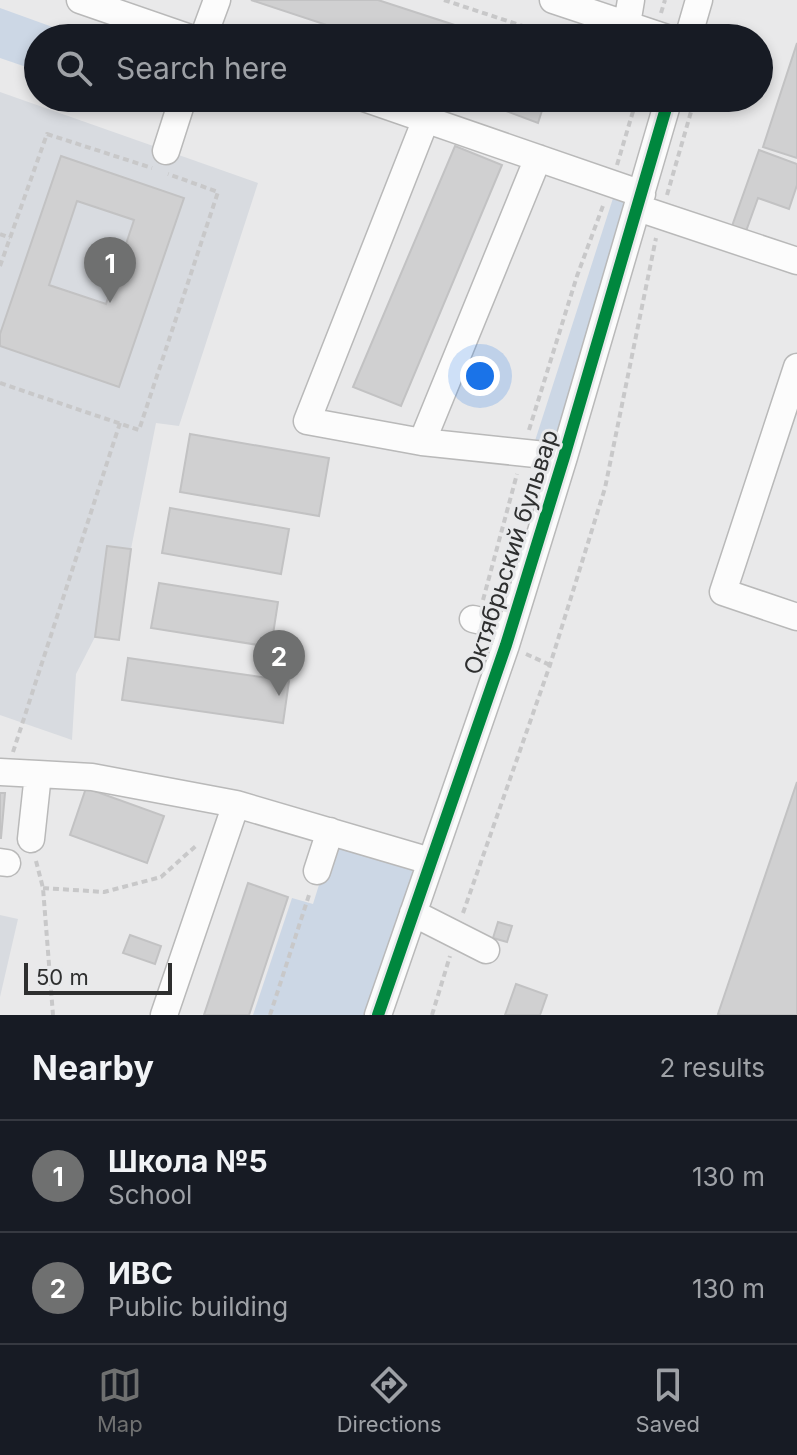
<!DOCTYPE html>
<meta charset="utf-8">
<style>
body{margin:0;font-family:Inter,sans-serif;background:#20242c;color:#f1f3f6}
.scale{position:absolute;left:24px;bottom:20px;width:148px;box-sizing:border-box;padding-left:8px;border:4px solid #2e2f2f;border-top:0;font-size:22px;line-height:28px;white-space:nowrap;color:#2e2f2f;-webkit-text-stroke:6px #e8e9eb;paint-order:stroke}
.you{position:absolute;left:480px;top:376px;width:28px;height:28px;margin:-20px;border:6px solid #fff;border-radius:50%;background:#1a73e8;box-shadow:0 0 0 12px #1a73e833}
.badge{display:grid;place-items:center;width:52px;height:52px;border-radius:50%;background:#6f7070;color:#fff;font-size:26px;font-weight:700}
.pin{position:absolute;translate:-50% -66px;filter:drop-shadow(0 2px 4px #0008)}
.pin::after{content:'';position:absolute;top:42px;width:28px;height:24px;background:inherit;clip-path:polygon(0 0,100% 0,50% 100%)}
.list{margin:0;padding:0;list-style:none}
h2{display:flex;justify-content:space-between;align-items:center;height:104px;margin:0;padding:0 32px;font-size:34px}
h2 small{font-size:26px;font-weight:400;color:#9ea1a6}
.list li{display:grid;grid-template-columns:52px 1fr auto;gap:24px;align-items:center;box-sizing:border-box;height:112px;padding:0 32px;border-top:2px solid #363941}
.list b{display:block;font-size:30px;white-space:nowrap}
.list p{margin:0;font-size:26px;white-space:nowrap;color:#9ea1a6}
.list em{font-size:26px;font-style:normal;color:#9ea1a6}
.icon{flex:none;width:44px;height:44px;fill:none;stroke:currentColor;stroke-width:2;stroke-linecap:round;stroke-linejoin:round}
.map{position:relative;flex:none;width:797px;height:1015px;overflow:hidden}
.search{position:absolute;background:#171b24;box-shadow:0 4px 12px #0003;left:24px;right:24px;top:24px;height:88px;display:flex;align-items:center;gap:20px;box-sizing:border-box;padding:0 28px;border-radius:44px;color:#9ea1a6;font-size:30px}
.sheet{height:328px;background:#171b24}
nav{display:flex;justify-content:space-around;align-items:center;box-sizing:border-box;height:112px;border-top:2px solid #363941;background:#171b24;font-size:22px;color:#9ea1a6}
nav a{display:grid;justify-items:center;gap:4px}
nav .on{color:#6f7070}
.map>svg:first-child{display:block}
.built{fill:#d8dbe0}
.green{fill:#ccd7e5}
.building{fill:#d0d0d1;stroke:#c2c2c3;stroke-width:2;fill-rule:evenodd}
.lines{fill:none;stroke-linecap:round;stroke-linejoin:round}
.minor-casing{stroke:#b9b9b9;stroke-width:29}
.path{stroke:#c8c8c9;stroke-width:4;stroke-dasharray:6 4;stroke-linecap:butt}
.minor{stroke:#fcfcfc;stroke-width:26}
.cycleway-casing{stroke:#e8e9eb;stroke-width:17}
.cycleway{stroke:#00873e;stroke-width:12}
.labels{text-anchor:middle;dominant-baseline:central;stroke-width:6;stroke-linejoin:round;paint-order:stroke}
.street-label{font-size:24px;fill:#2e2f2f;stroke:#e8e9eb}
</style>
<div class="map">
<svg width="797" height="1015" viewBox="0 0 797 1015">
<rect width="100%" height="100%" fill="#e9e9ea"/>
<!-- built -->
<path class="built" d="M 0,92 L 258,183 L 179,426 L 156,423 L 131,549 L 107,546 L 95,637 L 76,674 L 72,740 L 0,715 Z
M 0,915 L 18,919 L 0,997 Z"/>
<!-- green -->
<path class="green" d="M 0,9 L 0,8 L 83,38 L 38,38 L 38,71 L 0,58 Z
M 615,192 L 634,199 L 560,449 L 533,447 Z
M 333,840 L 422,866 L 371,1015 L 253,1015 L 292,898 L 313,904 Z"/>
<!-- building -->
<path class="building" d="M 251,0 L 378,0 L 473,31 L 471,38 L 366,38 Z
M 495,27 L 527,38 L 492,38 Z
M 797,43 L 797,158 L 763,147 Z
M 471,98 L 546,98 L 538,123 Z
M 455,146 L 502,165 L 401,406 L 353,387 Z
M 759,150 L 797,164 L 797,185 L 789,209 L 758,198 L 745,234 L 731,229 Z
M 61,156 L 184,198 L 119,387 L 0,346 L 0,334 ZM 77,201 L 134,220 L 106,304 L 49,285 Z
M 190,434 L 329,458 L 319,516 L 180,492 Z
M 170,508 L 289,529 L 281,574 L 162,553 Z
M 107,546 L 131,549 L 119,640 L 95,637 Z
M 159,583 L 278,602 L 271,647 L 151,628 Z
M 128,658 L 289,681 L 283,723 L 122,700 Z
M 797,782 L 797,1015 L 721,1015 L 718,1014 Z
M 86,788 L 164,816 L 147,863 L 70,835 Z
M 0,793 L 5,793 L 1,838 L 0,838 Z
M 248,883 L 288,897 L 249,1015 L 204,1015 Z
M 498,922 L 512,926 L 507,942 L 493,938 Z
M 130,935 L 161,946 L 155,964 L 123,953 Z
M 516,984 L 547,995 L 540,1015 L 505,1015 Z"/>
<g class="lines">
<defs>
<path id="minor" d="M 80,0 L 190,38
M 553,0 L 667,38
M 627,24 L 631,0
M 203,38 L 217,0
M 688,38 L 699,0
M 364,98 L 642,194
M 426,119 L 307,421 L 422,442 L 538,158
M 166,151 L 183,98
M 638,208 L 797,261
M 797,367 L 723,592 L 797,617
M 422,442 L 564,457
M 473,619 L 511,628
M 0,772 L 38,774 L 31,839
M 38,774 L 92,777 L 236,804
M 0,862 L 7,863
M 317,871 L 330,831
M 413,913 L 486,950
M 164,1015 L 236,804 L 430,861
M 378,1015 L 506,645 L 564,457 L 669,98"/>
</defs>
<!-- minor casing -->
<use href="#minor" class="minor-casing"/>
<!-- path -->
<path class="path" d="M 444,0 L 559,38
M 661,13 L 665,0
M 617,165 L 637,98
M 667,195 L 695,98
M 0,234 L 10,238
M 0,266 L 47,134 L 152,168
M 0,383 L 139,430 L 218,192 L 168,174
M 529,430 L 577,276 L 604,203
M 483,600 L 517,474
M 526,654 L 550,665
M 13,752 L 120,423
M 36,861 L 43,888 L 53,1015
M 43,888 L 104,892 L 161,877 L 198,844
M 463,913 L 550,665 L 605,488 L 656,238
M 270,1015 L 310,892
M 432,1015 L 450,956"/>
<!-- minor -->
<use href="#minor" class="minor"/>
<defs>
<path id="cycleway" d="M 378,1015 L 506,645 L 564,457 L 669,98"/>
</defs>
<!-- cycleway casing -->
<use href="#cycleway" class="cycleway-casing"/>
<!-- cycleway -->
<use href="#cycleway" class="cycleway"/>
</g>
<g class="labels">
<!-- street labels -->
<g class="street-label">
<text transform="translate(511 552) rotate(-72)">Октябрьский бульвар</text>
</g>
</g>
</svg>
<div class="scale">50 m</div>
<div class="you"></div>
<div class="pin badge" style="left:110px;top:303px">1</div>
<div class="pin badge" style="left:279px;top:696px">2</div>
<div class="search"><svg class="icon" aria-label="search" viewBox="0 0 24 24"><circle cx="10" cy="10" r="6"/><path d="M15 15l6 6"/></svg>Search here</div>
</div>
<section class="sheet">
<h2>Nearby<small>2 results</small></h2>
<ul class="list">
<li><span class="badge">1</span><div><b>Школа №5</b><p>School</p></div><em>130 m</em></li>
<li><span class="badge">2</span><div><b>ИВС</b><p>Public building</p></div><em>130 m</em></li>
</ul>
</section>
<nav>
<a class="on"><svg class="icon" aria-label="map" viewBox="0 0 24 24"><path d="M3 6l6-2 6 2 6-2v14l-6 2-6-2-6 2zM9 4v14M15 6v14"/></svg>Map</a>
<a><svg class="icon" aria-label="directions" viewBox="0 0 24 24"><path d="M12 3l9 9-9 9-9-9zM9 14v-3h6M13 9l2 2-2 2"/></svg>Directions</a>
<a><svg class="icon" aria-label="saved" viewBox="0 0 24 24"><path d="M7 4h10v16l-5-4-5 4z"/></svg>Saved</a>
</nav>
